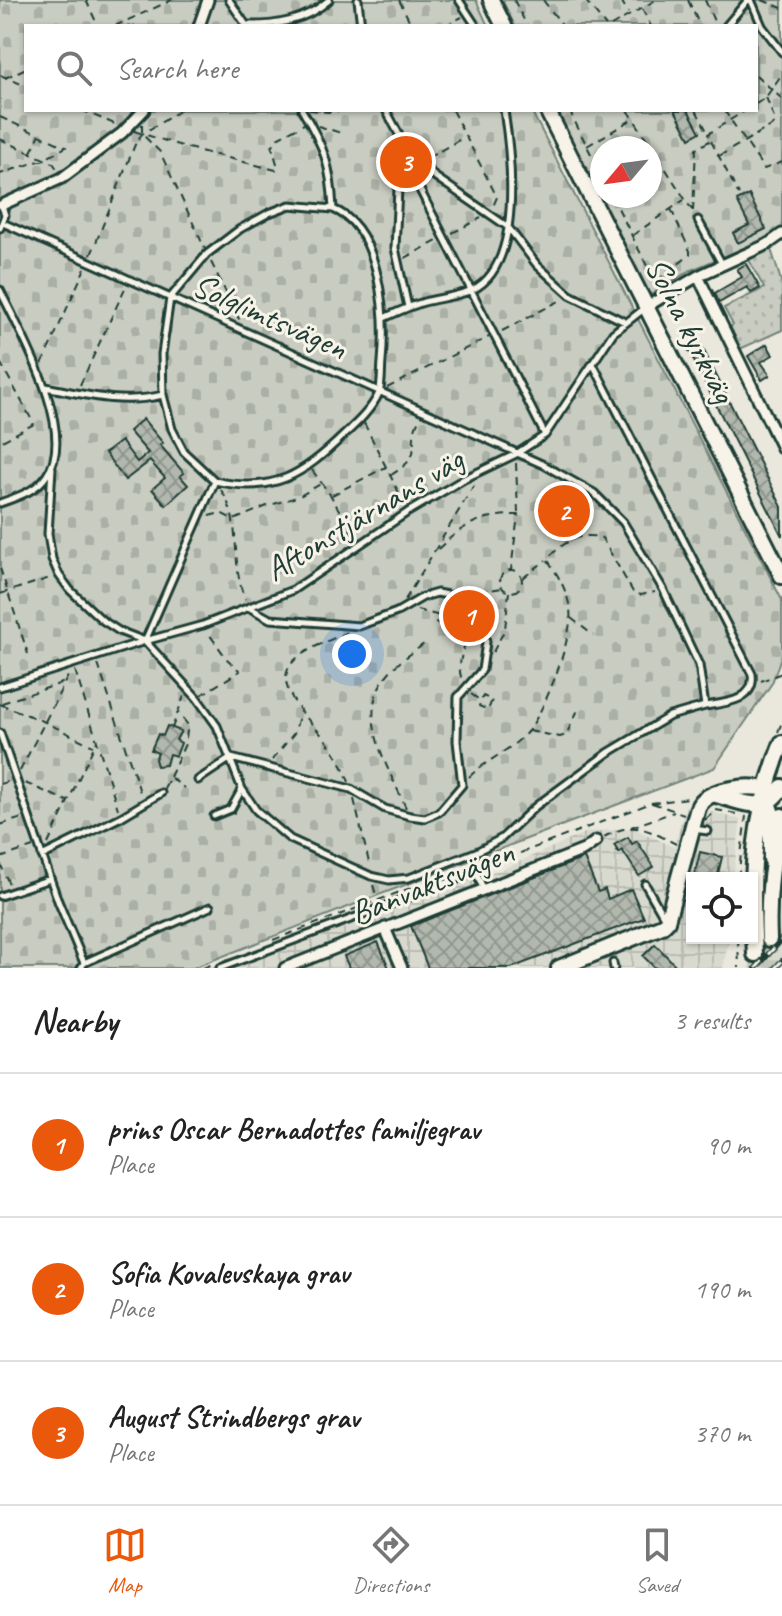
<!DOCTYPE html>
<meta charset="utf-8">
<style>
body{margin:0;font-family:Caveat,sans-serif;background:#f6f6f6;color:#222}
.controls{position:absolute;right:24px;bottom:24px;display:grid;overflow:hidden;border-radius:0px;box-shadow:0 2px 6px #0004}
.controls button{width:72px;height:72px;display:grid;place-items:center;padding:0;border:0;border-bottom:2px solid #e0e0e0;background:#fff;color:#222;font:40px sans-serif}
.compass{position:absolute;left:590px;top:136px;width:72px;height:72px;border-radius:50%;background:#fff;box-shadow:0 2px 6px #0004;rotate:241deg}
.you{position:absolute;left:352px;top:654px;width:28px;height:28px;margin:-20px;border:6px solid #fff;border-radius:50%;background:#1a73e8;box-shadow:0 0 0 12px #1a73e833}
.badge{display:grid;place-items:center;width:52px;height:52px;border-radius:50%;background:#ea580c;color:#fff;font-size:26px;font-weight:700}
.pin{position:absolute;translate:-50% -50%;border:4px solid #fff;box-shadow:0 2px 8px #0006}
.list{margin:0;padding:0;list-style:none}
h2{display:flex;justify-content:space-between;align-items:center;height:104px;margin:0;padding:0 32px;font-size:34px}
h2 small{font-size:26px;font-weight:400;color:#767676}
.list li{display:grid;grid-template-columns:52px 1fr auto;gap:24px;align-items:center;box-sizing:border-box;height:144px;padding:0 32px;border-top:2px solid #e0e0e0}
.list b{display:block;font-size:30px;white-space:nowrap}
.list p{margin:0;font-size:26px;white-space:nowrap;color:#767676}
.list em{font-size:26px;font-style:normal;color:#767676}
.icon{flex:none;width:44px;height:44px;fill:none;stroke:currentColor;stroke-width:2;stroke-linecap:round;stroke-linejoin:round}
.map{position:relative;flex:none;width:782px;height:968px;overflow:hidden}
.search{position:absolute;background:#fff;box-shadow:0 2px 6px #0004;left:24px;right:24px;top:24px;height:88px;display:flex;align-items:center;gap:20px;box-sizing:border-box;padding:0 28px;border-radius:0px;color:#767676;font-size:30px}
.sheet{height:536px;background:#fff}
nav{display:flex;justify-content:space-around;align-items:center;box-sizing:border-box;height:112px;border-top:2px solid #e0e0e0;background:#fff;font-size:22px;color:#767676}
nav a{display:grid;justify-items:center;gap:4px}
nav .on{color:#ea580c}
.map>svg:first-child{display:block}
.built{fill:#d9dacf}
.industrial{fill:url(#industrial-grid)}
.grass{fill:url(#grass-dots);stroke:#74847a;stroke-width:2}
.cemetery{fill:url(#cemetery-stones);stroke:#74847a;stroke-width:2;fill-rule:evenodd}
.building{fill:url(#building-cross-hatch);stroke:#1f3d34;stroke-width:2}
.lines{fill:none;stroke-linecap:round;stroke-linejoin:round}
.secondary-tunnel{stroke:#c1c6bb;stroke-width:14;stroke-dasharray:14 7;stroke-linecap:butt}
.lane-casing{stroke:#1f3d34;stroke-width:11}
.street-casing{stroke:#1f3d34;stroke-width:15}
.secondary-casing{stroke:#1f3d34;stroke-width:20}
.path{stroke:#1f3d34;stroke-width:2;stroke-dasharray:8 6;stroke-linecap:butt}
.lane{stroke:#f7f3e8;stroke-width:5}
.street{stroke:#f7f3e8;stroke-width:9}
.secondary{stroke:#f7f3e8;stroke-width:14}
.rail-casing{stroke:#1f3d34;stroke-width:6}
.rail{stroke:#f7f3e8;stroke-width:3;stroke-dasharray:9;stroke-linecap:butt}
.labels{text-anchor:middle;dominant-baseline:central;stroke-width:6;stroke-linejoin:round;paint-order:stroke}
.street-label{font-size:34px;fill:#1f3d34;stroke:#f7f3e8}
</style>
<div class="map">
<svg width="782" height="968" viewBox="0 0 782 968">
<defs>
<pattern id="industrial-grid" width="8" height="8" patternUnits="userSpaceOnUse" patternTransform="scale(2)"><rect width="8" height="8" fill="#d9dacf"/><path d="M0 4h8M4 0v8" fill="none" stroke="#babcb2"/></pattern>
<pattern id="grass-dots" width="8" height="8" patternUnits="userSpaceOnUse" patternTransform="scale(2)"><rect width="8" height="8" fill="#c8ccc1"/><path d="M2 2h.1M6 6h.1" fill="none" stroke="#abb0a6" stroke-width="1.8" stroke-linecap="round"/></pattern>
<pattern id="cemetery-stones" width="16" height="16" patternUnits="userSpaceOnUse" patternTransform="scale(2)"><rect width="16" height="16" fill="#c8ccc1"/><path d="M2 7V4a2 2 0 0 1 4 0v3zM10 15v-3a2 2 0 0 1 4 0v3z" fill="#abb0a6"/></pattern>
<pattern id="building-cross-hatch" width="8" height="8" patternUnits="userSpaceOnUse" patternTransform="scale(2)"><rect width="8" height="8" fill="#b2b8ae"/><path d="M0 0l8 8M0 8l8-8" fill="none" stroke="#90978e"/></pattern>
</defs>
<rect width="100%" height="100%" fill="#eae8dd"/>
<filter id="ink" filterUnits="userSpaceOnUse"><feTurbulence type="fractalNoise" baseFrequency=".0125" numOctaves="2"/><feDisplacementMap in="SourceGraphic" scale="16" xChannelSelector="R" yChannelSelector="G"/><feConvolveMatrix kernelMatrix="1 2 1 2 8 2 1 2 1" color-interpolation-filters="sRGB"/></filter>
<g filter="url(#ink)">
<!-- built -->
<path class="built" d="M 782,928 L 782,968 L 748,968 L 759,956 Z"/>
<!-- industrial -->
<path class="industrial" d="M 686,805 L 741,820 L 733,878 L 692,878 L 692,938 L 729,938 L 723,968 L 211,968 L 410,892 L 500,870 L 587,832 L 633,828 L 674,847 Z"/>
<!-- grass -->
<path class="grass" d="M 771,249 L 782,284 L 782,330 L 740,349 L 729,328 L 733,325 L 724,308 L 764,288 L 748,258 Z"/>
<!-- cemetery -->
<path class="cemetery" d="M 0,0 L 476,0 L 488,26 L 26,26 L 26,110 L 531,110 L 782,600 L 782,654 L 772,683 L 714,768 L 376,896 L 193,968 L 0,968 Z
M 502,0 L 782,0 L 782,229 L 770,237 L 689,271 L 649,296 L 556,110 L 756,110 L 756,26 L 515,26 ZM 602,148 L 650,148 L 650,196 L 602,196 Z"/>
<!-- building -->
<path class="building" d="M 675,110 L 688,110 L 700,132 L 690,138 Z
M 749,195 L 766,229 L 738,243 L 733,233 L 749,225 L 737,201 Z
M 746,264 L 760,288 L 751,293 L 747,287 L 719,303 L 715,293 L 742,277 L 737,269 Z
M 699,341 L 782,507 L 782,536 L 687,347 Z
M 767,344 L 773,355 L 761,362 L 770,375 L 762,380 L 748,356 Z
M 143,419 L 163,443 L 160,445 L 184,473 L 180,476 L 188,485 L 166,505 L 152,489 L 165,478 L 150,461 L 125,480 L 105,453 L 121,441 L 137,462 L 148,453 L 129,431 Z
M 167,726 L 181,731 L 176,740 L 181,743 L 176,756 L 169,754 L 166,765 L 157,766 L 155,759 L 158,753 L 151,750 L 158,734 L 163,736 Z
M 628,837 L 632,844 L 637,841 L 654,867 L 639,876 L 622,850 L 619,853 L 614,845 Z
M 700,852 L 722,857 L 717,878 L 694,878 Z
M 584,858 L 598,892 L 605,889 L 608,899 L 631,889 L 644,918 L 511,968 L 428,968 L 411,926 Z
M 378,942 L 389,968 L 349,968 L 344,956 Z
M 655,944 L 678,968 L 655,968 L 643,956 Z"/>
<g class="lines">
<!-- secondary-tunnel -->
<path class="secondary-tunnel" d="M 769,939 L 772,968
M 755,954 L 758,968"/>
<defs>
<path id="lane" d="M 229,0 L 246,25
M 358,0 L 361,26
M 459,0 L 476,26
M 751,0 L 762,26 L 782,52
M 245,25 C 276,26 305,21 329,0
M 726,26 L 748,0
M 386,110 L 403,142 L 434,176 L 508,227 L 537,265 L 570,295 L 625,322
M 403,142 L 400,150 L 395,248 L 408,307
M 421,164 L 415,175 L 417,184 L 545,435
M 698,220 L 722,264
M 3,223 L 544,465 L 594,493 L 623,522 L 663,589 L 699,665 L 705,706 L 670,716 L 608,753 L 536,806 L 502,838 L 478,851 L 409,878 L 389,880 L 371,876 L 290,839 L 256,810 L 242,789 L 217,726 L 197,698 L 145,641 L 119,631 L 102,620 L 70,590 L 59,575 L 52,559 L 48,534 L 52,468
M 0,228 L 5,215 L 2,206
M 0,290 C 20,332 78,431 47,475 C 37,491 17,497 0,503
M 384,318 C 397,312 410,306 424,302 C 440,298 458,296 472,290 C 524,266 511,155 504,110
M 593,364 L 752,674 C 756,701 725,703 705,706
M 46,387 C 86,395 123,405 163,395
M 215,481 C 273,494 303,475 344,435 C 357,423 372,409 379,393 C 382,384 381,371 382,362 C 386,318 382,228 333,209 C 331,166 324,146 302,110
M 145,641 L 215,481 L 184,452 L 172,429 L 163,395 L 162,354 L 170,298 L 207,254 L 240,229 L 269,213 L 290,205 L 333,209
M 0,687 L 145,641 L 203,625 L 293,590 L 408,512 L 464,479 L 516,454 L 545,435 L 613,333 L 645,308
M 0,733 L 58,901 L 84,963 L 81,968
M 198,780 L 231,758 L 351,789 L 385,809 L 410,816 L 425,818 L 439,812 L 462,785 L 457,741 L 458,697 L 482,670 L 486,642 L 482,621 L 467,603 L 452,596 L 437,593 L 423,597 L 397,612 L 359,626 L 270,619 L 250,608
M 214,816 L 231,809 L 242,789
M 693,829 L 708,831
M 42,856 L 121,817 L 161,793
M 645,884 L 664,917
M 0,896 L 50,879
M 84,963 L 210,907
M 613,963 L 614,968
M 220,968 L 476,872 L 483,888"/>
<path id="street" d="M 199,26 L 208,0
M 2,205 L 62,178 L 122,133 L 144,110
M 698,276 L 782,448
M 646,307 L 698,276 L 768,244 L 782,234
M 385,928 L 402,968
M 285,968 L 584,850 L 596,841"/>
<path id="secondary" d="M 491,0 L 504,26
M 547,110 L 782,576
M 716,795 C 742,802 765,815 782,787
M 769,939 C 767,893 772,861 782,816
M 755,954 C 750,875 752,817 782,743
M 559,968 L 662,926 L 667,921 L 695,818 C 697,813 697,808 700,804 C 710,789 748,785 764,789 L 771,811 L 771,859"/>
</defs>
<!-- lane casing -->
<use href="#lane" class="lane-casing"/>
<!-- street casing -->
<use href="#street" class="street-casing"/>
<!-- secondary casing -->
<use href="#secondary" class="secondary-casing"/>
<!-- path -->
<path class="path" d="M 86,0 L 98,26
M 399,0 L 412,26
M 514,0 L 527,26
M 543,0 L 563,26
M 585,0 L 606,26
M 621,0 L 628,13
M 688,0 L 700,26
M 705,0 L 716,26
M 762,0 L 782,8
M 642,9 L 651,26
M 115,26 L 172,0
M 445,26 L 462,17
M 611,26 L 656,0
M 0,75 L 26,86
M 756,75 L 782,99
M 5,78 L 26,68
M 756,104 L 766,97 L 782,74
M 81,110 L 117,125
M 309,110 L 328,112 L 351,110
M 452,110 L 497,197 L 492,209
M 569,110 L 602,176
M 628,110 L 692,210
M 696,110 L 708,133
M 724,110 L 764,169 L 782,162
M 0,117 L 66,147 L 45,159 L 0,174
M 142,124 L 142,134 L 160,152 L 205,249
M 318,126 L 341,133
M 134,131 L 188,148 L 276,170 L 278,167 L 272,147 L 277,138 L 304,124
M 0,139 L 53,163 L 58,170
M 711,141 L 739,195
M 587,146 L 633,119
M 31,152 L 39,136
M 719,156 L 773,125 L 775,121 L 766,97
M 428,158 L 464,137
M 650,165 L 659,160
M 612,196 L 655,282 L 690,255 L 690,251 L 671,209
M 693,211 L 696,149 L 711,140 L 708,134 L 746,110
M 452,233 L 481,218
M 633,235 L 684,200
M 91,255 L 136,142 L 142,134 L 181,110
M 405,258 L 439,240
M 211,262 L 240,321
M 502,331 L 563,299
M 0,362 L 34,424 L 0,442
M 42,364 L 85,268
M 80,385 L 126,286
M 387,388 L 489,337
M 364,423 L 406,507
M 516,463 L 518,513
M 312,470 L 331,496 L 355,538
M 391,475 C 429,452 404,445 420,418
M 221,490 C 243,522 230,564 245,599
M 332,495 L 386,467
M 209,516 L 221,513 L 234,520 L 267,506 L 300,496 L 322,483
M 438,549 C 464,524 481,515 518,515 L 511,570
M 0,568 L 28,654
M500 581a11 11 0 1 1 22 0a11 11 0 1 1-22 0Z
M 523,578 L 546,560
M 0,594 L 50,578
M 465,594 L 502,588
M 405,600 L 476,482
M 417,610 L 444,617 L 448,626
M 571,618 L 594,636
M 435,622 L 467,635 C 464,650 455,668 463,681
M 347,632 C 330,641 304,649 292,663 C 270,689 315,724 328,743 C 337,754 344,768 349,782
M 493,652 L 505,629 L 509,592
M 98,664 L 141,795
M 75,670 L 118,809
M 761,681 L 782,673
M 471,694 L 481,701 L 483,696 L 492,700 L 488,710 L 479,706 L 481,701
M 201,695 L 240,671 L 227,659 L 207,631
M 2,703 L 65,682
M 0,704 L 45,722 L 93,746
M 172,728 L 184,696
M 529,731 L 560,737 L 566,735 L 578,710
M 778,732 L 782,722
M 272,760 L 295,732 L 300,711
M 20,771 L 69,674
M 170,777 L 185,744 L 188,725 L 178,713
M 469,777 C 486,760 512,750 528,731 C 545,710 574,636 570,609 C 567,590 558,575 547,559 C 563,543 579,531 602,538 L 633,592 L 641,595 L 655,592
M 25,783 L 67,801
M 0,784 L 10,781
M 164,788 L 170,777 L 184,788
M 354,799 L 370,867
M 652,803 L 684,814
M 406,808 C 389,768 354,716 387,675 C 397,662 413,653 425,643
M 705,820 L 716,810 L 737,814
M 0,825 L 22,818
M 631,827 L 674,812
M 604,837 C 635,820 646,829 676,844
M 48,844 L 96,742
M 0,858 L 33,847
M 0,863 L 9,884
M 480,865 L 497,862 L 651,803 L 689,798
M 483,868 L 496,862
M 738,878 L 746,816
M 373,885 L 377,898
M 738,938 L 739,968
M 273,940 L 413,887
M 203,968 L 215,963"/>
<!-- lane -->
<use href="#lane" class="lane"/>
<!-- street -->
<use href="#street" class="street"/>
<!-- secondary -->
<use href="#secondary" class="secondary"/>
<defs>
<path id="rail" d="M 756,968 L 782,939
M 775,968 L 782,961"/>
</defs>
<!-- rail casing -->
<use href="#rail" class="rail-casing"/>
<!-- rail -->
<use href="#rail" class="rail"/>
</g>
</g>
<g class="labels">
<!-- street labels -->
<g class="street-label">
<text transform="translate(270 316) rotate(24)">Solglimtsvägen</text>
<text transform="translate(691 330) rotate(63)">Solna kyrkväg</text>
<text transform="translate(364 514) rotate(-31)">Aftonstjärnans väg</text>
<text transform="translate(432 882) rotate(-22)">Banvaktsvägen</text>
</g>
</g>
</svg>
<div class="controls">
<button><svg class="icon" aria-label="locate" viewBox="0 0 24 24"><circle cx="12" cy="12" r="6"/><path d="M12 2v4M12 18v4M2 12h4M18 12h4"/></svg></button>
</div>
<svg class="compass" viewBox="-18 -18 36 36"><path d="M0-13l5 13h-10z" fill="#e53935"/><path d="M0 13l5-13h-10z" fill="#767676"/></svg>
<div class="you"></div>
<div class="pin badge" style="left:469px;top:616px">1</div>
<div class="pin badge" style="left:564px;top:511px">2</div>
<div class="pin badge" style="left:406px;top:162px">3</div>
<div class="search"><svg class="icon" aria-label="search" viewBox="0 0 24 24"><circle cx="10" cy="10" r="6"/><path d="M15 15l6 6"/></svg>Search here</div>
</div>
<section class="sheet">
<h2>Nearby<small>3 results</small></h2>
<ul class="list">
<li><span class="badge">1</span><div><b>prins Oscar Bernadottes familjegrav</b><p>Place</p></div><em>90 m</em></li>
<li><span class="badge">2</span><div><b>Sofia Kovalevskaya grav</b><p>Place</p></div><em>190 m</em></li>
<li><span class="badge">3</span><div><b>August Strindbergs grav</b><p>Place</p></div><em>370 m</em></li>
</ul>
</section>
<nav>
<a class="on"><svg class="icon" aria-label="map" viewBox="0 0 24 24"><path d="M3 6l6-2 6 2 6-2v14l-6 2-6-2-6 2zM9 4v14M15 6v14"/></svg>Map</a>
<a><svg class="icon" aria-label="directions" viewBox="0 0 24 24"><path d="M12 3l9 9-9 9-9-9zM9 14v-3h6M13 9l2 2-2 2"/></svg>Directions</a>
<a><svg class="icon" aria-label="saved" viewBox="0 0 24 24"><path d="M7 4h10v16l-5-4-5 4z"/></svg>Saved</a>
</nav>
